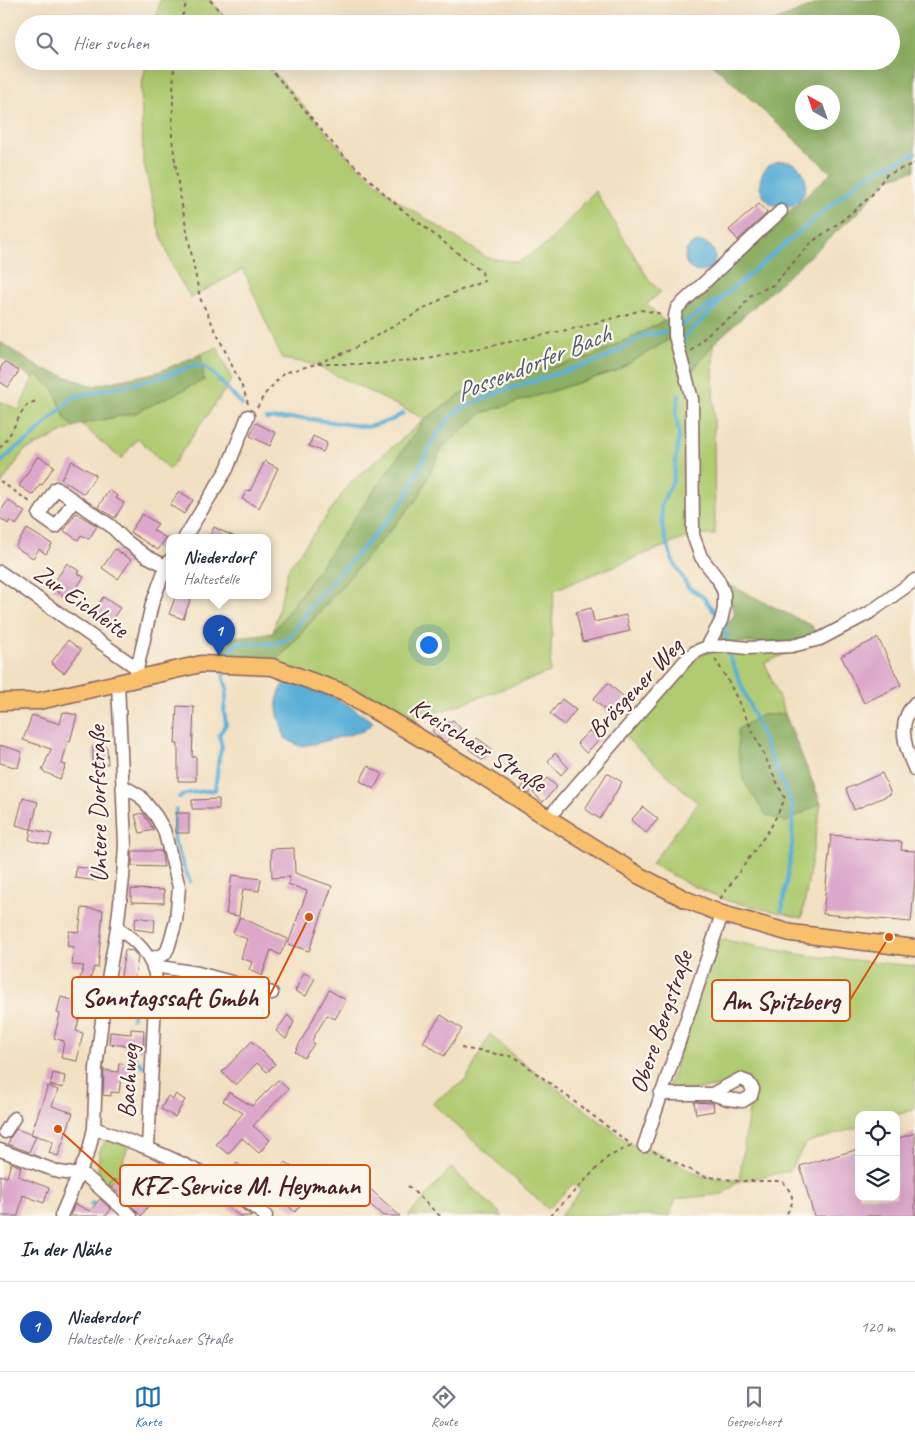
<!DOCTYPE html>
<html lang="de">
<meta charset="utf-8">
<style>
body{margin:0;font-family:Caveat,sans-serif;background:#f6f6f7;color:#1f2937}
.controls{position:absolute;right:15px;bottom:15px;display:grid;overflow:hidden;border-radius:10px;box-shadow:0 5px 20px #0002}
.controls button{width:45px;height:45px;display:grid;place-items:center;padding:0;border:0;border-bottom:1px solid #e0e1e3;background:#fff;color:#1f2937;font:25px sans-serif}
.compass{position:absolute;left:795px;top:85px;width:45px;height:45px;border-radius:50%;background:#fff;box-shadow:0 5px 20px #0002;rotate:320deg}
.you{position:absolute;left:428px;top:644px;width:18px;height:18px;margin:-12px;border:4px solid #fff;border-radius:50%;background:#1a73e8;box-shadow:0 0 0 8px #1a73e833}
.badge{display:grid;place-items:center;width:32px;height:32px;border-radius:50%;background:#1f6fb2;color:#fff;font-size:16px;font-weight:700}
.pin{position:absolute;translate:-50% -41px;filter:drop-shadow(0 1px 2px #0008)}
.pin::after{content:'';position:absolute;top:26px;width:18px;height:15px;background:inherit;clip-path:polygon(0 0,100% 0,50% 100%)}
.popup{position:absolute;left:166px;top:534px;width:105px;height:65px;box-sizing:border-box;display:grid;place-content:center;border-radius:10px;background:#fff;filter:drop-shadow(0 1px 4px #0005);font-size:16px;white-space:nowrap;color:#747a83}
.popup b{font-size:19px;color:#1f2937}
.popup::after{content:'';position:absolute;left:50%;top:100%;margin-left:-10px;border:10px solid transparent;border-top-color:#fff}
.list{margin:0;padding:0;list-style:none}
h2{display:flex;justify-content:space-between;align-items:center;height:65px;margin:0;padding:0 20px;font-size:21px}
h2 small{font-size:16px;font-weight:400;color:#747a83}
.list li{display:grid;grid-template-columns:32px 1fr auto;gap:15px;align-items:center;box-sizing:border-box;height:90px;padding:0 20px;border-top:1px solid #e0e1e3}
.list b{display:block;font-size:19px;white-space:nowrap}
.list p{margin:0;font-size:16px;white-space:nowrap;color:#747a83}
.list em{font-size:16px;font-style:normal;color:#747a83}
.icon{flex:none;width:28px;height:28px;fill:none;stroke:currentColor;stroke-width:2;stroke-linecap:round;stroke-linejoin:round}
.map{position:relative;flex:none;width:915px;height:1216px;overflow:hidden}
.search{position:absolute;background:#fff;box-shadow:0 5px 20px #0002;left:15px;right:15px;top:15px;height:55px;display:flex;align-items:center;gap:12px;box-sizing:border-box;padding:0 18px;border-radius:28px;color:#747a83;font-size:19px}
.sheet{height:155px;background:#fff}
nav{display:flex;justify-content:space-around;align-items:center;box-sizing:border-box;height:70px;border-top:1px solid #e0e1e3;background:#fff;font-size:14px;color:#747a83}
nav a{display:grid;justify-items:center;gap:2px}
nav .on{color:#1f6fb2}
.map>svg:first-child{display:block}
.green{fill:#b0cb72;stroke:#7d754e}
.forest{fill:#8caf64;stroke:#6b6748;fill-rule:evenodd}
.water{fill:#5aafd7;stroke:#526781}
.lines{fill:none;stroke-linecap:round;stroke-linejoin:round}
.stream{stroke:#5aafd7;stroke-width:4}
.building{fill:#dca7cb}
.minor-casing{stroke:#856360;stroke-width:15}
.major-casing{stroke:#856360;stroke-width:19}
.path{stroke:#856360;stroke-width:2;stroke-dasharray:4 4;stroke-linecap:butt}
.minor{stroke:#fff;stroke-width:12}
.major{stroke:#f8bf6c;stroke-width:16}
.labels{text-anchor:middle;dominant-baseline:central;stroke-width:4.5;stroke-linejoin:round;paint-order:stroke}
.street-label{font-size:25px;fill:#4a1f2b;stroke:#fbf7ec}
.water-label{font-size:26px;font-style:italic;fill:#505970;stroke:#fbf7ec}
.leader{fill:none;stroke:#d8530f;stroke-width:2}
.callout-dot{fill:#d8530f;stroke:#fbf7ec;stroke-width:2}
.callout{fill:#fbf7ec;stroke:#d8530f;stroke-width:2}
.callout-label{font-size:26px;text-anchor:middle;font-weight:bold;fill:#4a1f2b}
</style>
<div class="map">
<svg width="915" height="1216" viewBox="0 0 915 1216">
<rect width="100%" height="100%" fill="#fbf7ec"/>
<filter id="ink" filterUnits="userSpaceOnUse"><feTurbulence type="fractalNoise" baseFrequency=".02" numOctaves="2"/><feDisplacementMap in="SourceGraphic" scale="10" xChannelSelector="R" yChannelSelector="G"/><feConvolveMatrix kernelMatrix="1 2 1 2 8 2 1 2 1" color-interpolation-filters="sRGB"/></filter>
<filter id="wash" filterUnits="userSpaceOnUse"><feTurbulence type="fractalNoise" baseFrequency=".0096" numOctaves="4" result="noise"/><feDisplacementMap in="SourceGraphic" scale="20" xChannelSelector="R" yChannelSelector="G"/><feGaussianBlur stdDeviation="1.12" result="paint"/><feColorMatrix in="noise" values="0 0 0 0 0 0 0 0 0 0 0 0 0 0 0 0 0 1.4 0 .05"/><feComposite in="paint" operator="in"/></filter>
<g filter="url(#wash)">
<rect width="100%" height="100%" fill="#f2e0c2"/>
<!-- green -->
<path class="green" d="M 160,0 L 210,0 L 231,24 L 155,24 Z
M 147,61 L 264,61 L 349,158 L 398,201 L 488,258 L 518,262 L 546,245 L 595,191 L 649,280 L 661,292 L 647,304 L 664,321 L 591,357 L 472,387 L 425,419 L 273,633 L 288,569 L 351,482 L 425,419 L 313,364 L 282,359 L 243,269 L 191,298 L 174,270 L 159,230 L 143,159 L 141,88 Z
M 675,336 L 688,377 L 713,344 L 715,535 L 693,535 L 554,590 L 550,672 L 400,726 L 272,667 L 418,498 L 442,448 L 482,413 L 616,371 Z
M 217,347 L 232,380 L 169,470 L 138,438 L 121,459 L 81,424 L 135,413 L 203,380 L 201,354 Z
M 35,373 L 54,389 L 66,420 L 74,427 L 24,451 L 0,486 L 0,401 L 19,410 Z
M 719,650 L 791,651 L 765,663 L 785,714 L 762,715 L 786,821 L 821,803 L 802,918 L 728,901 L 691,885 L 651,864 L 698,803 L 624,736 L 687,664 L 707,653 Z
M 719,939 L 804,955 L 915,966 L 915,1109 L 896,1115 L 859,1115 L 859,1127 L 806,1143 L 789,1171 L 739,1181 L 723,1194 L 676,1199 L 669,1216 L 560,1216 L 581,1191 L 573,1184 L 548,1209 L 432,1103 L 466,1080 L 490,1034 L 515,1057 L 632,1145 L 644,1146 L 702,1176 L 739,1181 L 751,1096 L 748,1082 L 666,1094 Z
M 110,1139 L 128,1146 L 118,1175 L 108,1184 L 98,1176 C 99,1162 96,1146 110,1139 Z
M 451,1168 L 503,1216 L 408,1216 Z"/>
<!-- forest -->
<path class="forest" d="M 827,0 L 915,0 L 915,170 L 888,179 L 858,212 L 713,344 L 687,377 L 675,336 L 616,371 L 482,413 L 442,448 L 418,498 L 275,663 L 220,657 L 224,638 L 273,633 L 425,419 L 472,387 L 591,357 L 675,316 L 831,173 L 709,61 L 891,61 L 891,24 L 767,24 ZM 802,92 L 832,92 L 832,122 L 802,122 Z
M 0,342 L 38,367 L 93,386 L 158,372 L 201,354 L 204,380 L 135,413 L 81,424 L 74,427 L 66,420 L 54,389 L 36,374 L 33,378 L 0,357 Z
M 722,581 L 812,626 L 817,635 L 783,643 L 722,643 L 720,633 L 735,614 Z
M 785,714 L 821,803 L 786,822 L 766,815 L 744,782 L 738,752 L 738,729 L 762,715 Z"/>
<!-- water -->
<path class="water" d="M760 184a23 23 0 1 1 46 0a23 23 0 1 1-46 0Z
M685 257a15 15 0 1 1 30 0a15 15 0 1 1-30 0Z
M 286,680 L 324,693 L 348,705 L 373,722 L 370,726 L 363,731 L 314,744 L 299,746 L 285,738 C 277,711 271,705 286,680 Z"/>
<g class="lines">
<!-- stream -->
<path class="stream" d="M 679,327 L 724,296 L 864,177 L 915,153
M 683,344 L 684,337 L 712,311 L 721,300
M 679,395 L 676,413 L 679,436 L 673,481 L 661,505 L 663,531 L 672,559 L 688,587 L 703,597 L 717,615
M 266,419 L 303,418 L 367,427 L 392,420 L 403,413
M 0,463 L 17,447 L 28,441 L 73,397 L 154,379 L 197,365 L 202,365 L 213,373 L 242,405
M 725,624 L 727,639
M 229,651 L 237,644 L 253,643 L 274,644 L 283,641 L 291,636 L 310,606 L 388,520 L 405,498 L 434,438 L 453,414 L 468,405 L 508,389 L 604,359 L 646,334 L 656,334 L 665,331
M 728,652 L 772,760 L 793,805 L 792,846 L 782,911
M 179,797 L 189,793 L 215,790 L 219,757 L 222,747 L 219,735 L 226,724 L 224,711 L 227,689 L 223,675 L 224,670
M 176,810 L 174,830 L 174,841 L 190,882
M 132,1018 L 135,1009 L 153,998
M 128,1045 L 127,1051 L 143,1066
M 91,1205 L 93,1203"/>
</g>
<g id="blocks">
<!-- building -->
<path class="building" d="M 759,204 L 767,213 L 738,240 L 729,230 Z
M 4,362 L 19,371 L 8,387 L 0,382 L 0,369 Z
M 256,423 L 276,433 L 270,446 L 250,436 Z
M 313,436 L 327,443 L 323,452 L 309,446 Z
M 38,456 L 54,466 L 42,485 L 40,484 L 33,495 L 19,486 Z
M 72,461 L 96,475 L 84,494 L 61,479 Z
M 265,461 L 278,468 L 259,508 L 242,499 L 247,490 L 250,491 Z
M 109,490 L 118,496 L 116,498 L 124,503 L 115,518 L 98,507 Z
M 179,491 L 193,500 L 184,514 L 170,505 Z
M 8,500 L 25,512 L 16,525 L 10,520 L 8,524 L 0,518 L 0,512 Z
M 76,513 L 97,526 L 89,539 L 81,535 L 78,540 L 64,531 Z
M 142,514 L 158,524 L 153,530 L 166,538 L 158,550 L 130,532 Z
M 214,527 L 235,537 L 209,537 Z
M 27,529 L 52,544 L 46,554 L 39,549 L 33,558 L 15,547 Z
M 115,549 L 131,560 L 118,579 L 102,568 Z
M 67,563 L 79,571 L 77,573 L 84,577 L 72,594 L 69,592 L 66,597 L 52,588 L 55,584 L 53,584 Z
M 176,595 L 192,595 L 183,619 L 169,614 Z
M 103,597 L 120,608 L 109,624 L 105,622 L 103,625 L 91,616 Z
M 591,608 L 594,622 L 626,615 L 630,631 L 583,642 L 576,612 Z
M 878,638 L 901,685 L 864,703 L 841,656 Z
M 68,640 L 81,650 L 64,673 L 51,663 Z
M 608,683 L 625,698 L 611,715 L 593,699 Z
M 562,699 L 576,710 L 564,725 L 550,714 Z
M 177,706 L 194,707 L 192,757 L 196,757 L 196,781 L 178,781 L 178,744 L 175,744 Z
M 63,712 L 77,715 L 70,742 L 68,741 L 62,764 L 66,765 L 60,779 L 42,771 L 51,749 L 23,740 L 32,715 L 60,724 Z
M 445,719 L 449,723 L 453,720 L 461,729 L 446,742 L 437,736 L 432,731 Z
M 589,731 L 599,740 L 586,753 L 577,743 Z
M 477,738 L 492,749 L 483,760 L 469,749 Z
M 0,745 L 22,752 L 18,768 L 0,763 Z
M 93,747 L 107,747 L 108,764 L 93,764 Z
M 555,753 L 568,767 L 561,775 L 548,761 Z
M 368,766 L 382,774 L 374,789 L 360,781 Z
M 607,773 L 622,782 L 600,819 L 585,809 Z
M 882,773 L 891,794 L 854,810 L 846,789 Z
M 547,778 L 557,787 L 543,802 L 533,793 Z
M 525,783 L 533,788 L 529,794 L 521,789 Z
M 23,798 L 38,802 L 31,829 L 16,825 Z
M 219,799 L 219,809 L 192,809 L 192,800 Z
M 643,807 L 658,819 L 646,833 L 631,820 Z
M 143,813 L 154,830 L 140,833 L 135,815 Z
M 176,813 L 189,813 L 189,833 L 176,833 Z
M 31,829 L 52,834 L 49,845 L 29,840 Z
M 831,835 L 902,842 L 901,850 L 915,851 L 915,879 L 911,922 L 823,914 Z
M 294,848 L 295,873 L 332,886 L 309,951 L 288,944 L 307,891 L 288,884 L 290,877 L 272,878 L 271,849 Z
M 133,851 L 161,851 L 164,867 L 132,866 Z
M 76,867 L 101,870 L 99,881 L 75,878 Z
M 232,875 L 261,879 L 259,891 L 243,889 L 239,916 L 226,914 Z
M 131,889 L 164,890 L 164,903 L 131,902 Z
M 82,908 L 103,910 L 98,968 L 94,967 L 88,986 L 97,989 L 94,998 L 85,996 L 76,1031 L 83,1033 L 77,1061 L 61,1058 L 64,1041 L 54,1038 L 60,1014 L 57,1013 L 61,997 L 73,1000 L 84,966 L 72,965 L 74,947 L 67,946 L 69,931 L 79,932 Z
M 136,917 L 155,920 L 154,932 L 134,929 Z
M 240,917 L 288,939 L 280,955 L 271,950 L 262,976 L 249,970 L 252,962 L 241,958 L 247,939 L 233,933 Z
M 125,950 L 133,951 L 138,957 L 131,1003 L 113,1001 L 116,983 L 120,983 Z
M 304,973 L 315,978 L 306,996 L 295,991 Z
M 195,981 L 223,989 L 218,1002 L 191,994 Z
M 329,990 L 346,1000 L 335,1019 L 327,1015 L 312,1040 L 314,1044 L 304,1058 L 295,1052 Z
M 288,1015 L 294,1022 L 286,1039 L 276,1031 Z
M 441,1015 L 462,1029 L 444,1056 L 423,1042 Z
M 131,1029 L 144,1030 L 143,1051 L 130,1050 L 130,1046 L 109,1044 L 110,1032 L 131,1034 Z
M 252,1041 L 275,1064 L 267,1072 L 257,1063 L 236,1085 L 222,1072 Z
M 119,1063 L 135,1065 L 133,1079 L 121,1078 L 119,1093 L 111,1092 L 111,1096 L 103,1095 L 104,1070 L 118,1072 Z
M 53,1073 L 65,1076 L 63,1088 L 50,1085 Z
M 278,1080 L 288,1089 L 253,1126 L 270,1140 L 259,1153 L 242,1138 L 228,1154 L 216,1144 L 243,1113 L 223,1101 L 229,1092 L 252,1106 Z
M 48,1086 L 58,1090 L 52,1106 L 73,1113 L 58,1156 L 49,1153 L 53,1141 L 31,1134 Z
M 176,1094 L 185,1100 L 175,1117 L 161,1109 L 168,1096 L 173,1099 Z
M 694,1102 L 713,1103 L 714,1111 L 696,1114 Z
M 16,1129 L 36,1136 L 29,1152 L 8,1144 L 10,1138 Z
M 915,1133 L 915,1216 L 814,1216 L 800,1166 L 859,1149 L 859,1197 L 896,1197 L 896,1139 Z
M 286,1162 L 295,1170 L 285,1183 L 305,1200 L 295,1212 L 275,1195 L 266,1206 L 232,1182 L 225,1175 L 237,1163 L 264,1189 Z
M 11,1163 L 21,1167 L 18,1176 L 49,1188 L 44,1203 L 23,1195 L 18,1216 L 0,1216 L 0,1175 L 7,1177 Z
M 348,1169 L 400,1216 L 383,1216 L 341,1178 Z
M 115,1179 L 149,1205 L 141,1216 L 136,1210 L 109,1185 Z
M 223,1196 L 234,1203 L 252,1216 L 240,1216 L 219,1202 Z
M 100,1199 L 111,1209 L 106,1216 L 70,1216 L 75,1204 L 90,1211 Z"/>
</g>
</g>
<g filter="url(#ink)">
<use href="#blocks" fill-opacity="0" stroke="#856360" stroke-width="1"/>
<g class="lines">
<defs>
<path id="minor" d="M 74,500 L 56,527 L 39,515 L 56,488 L 111,526 L 125,540 L 146,556 L 166,566
M 185,537 L 227,469 L 248,416
M 0,572 L 137,668
M 707,647 L 721,621 L 724,608 L 724,593 L 718,579 L 701,557 L 693,535 L 692,399 L 675,336 L 675,316 L 677,308 L 781,211
M 136,674 L 152,604 L 166,566 L 170,560
M 915,703 C 896,723 905,748 915,770
M 123,786 L 140,796 L 156,816 L 164,830 L 179,887 L 176,921 L 168,948 L 165,954 L 149,959
M 548,818 L 685,661 L 695,652 L 707,647 L 729,646 L 748,648 L 792,646 L 820,639 L 869,613 L 915,580
M 117,928 C 137,941 152,955 156,979 L 148,1148
M 154,966 L 198,973 L 272,993
M 660,1094 L 712,1094 L 728,1099 L 743,1101 L 751,1096 L 753,1089 L 748,1082 L 740,1079 L 712,1094
M 94,1128 C 127,1140 160,1152 191,1168 C 218,1181 242,1199 266,1216
M 5,1132 L 14,1118
M 644,1146 L 722,914
M 0,1150 L 59,1172 L 86,1176 L 131,1216
M 61,1216 L 89,1150 L 94,1128 L 96,1068 L 105,996 L 117,928 L 123,878 L 125,844 L 118,683"/>
<path id="major" d="M 0,702 L 39,701 L 201,664 L 272,667 L 345,693 L 467,766 L 548,818 L 640,876 L 687,900 L 722,914 L 791,933 L 915,948"/>
</defs>
<!-- minor casing -->
<use href="#minor" class="minor-casing"/>
<!-- major casing -->
<use href="#major" class="major-casing"/>
<!-- path -->
<path class="path" d="M 210,0 L 231,24
M 180,24 L 187,0
M 174,61 L 172,139 L 179,190 L 200,298 L 244,391 L 248,404
M 264,61 L 339,151 L 400,208 L 482,272 L 484,281 L 451,294 L 351,350 L 316,364
M 691,351 L 714,328 L 737,314 L 751,295 L 773,285 L 812,242 L 844,219 L 871,196 L 886,175 L 915,163
M 257,408 L 264,395 L 284,373 L 316,364 L 375,364 L 428,359 L 581,327 L 642,310 L 662,314
M 0,448 L 10,434 L 23,410 L 28,404 L 39,400
M 0,481 L 33,504
M 715,659 L 730,684 L 785,799 L 771,827 L 720,899
M 461,1048 L 515,1057 L 632,1145
M 653,1151 L 702,1176 L 739,1181 L 782,1181 C 794,1195 796,1201 785,1216
M 408,1186 L 440,1216
M 550,1216 L 608,1157 L 632,1145"/>
<!-- minor -->
<use href="#minor" class="minor"/>
<!-- major -->
<use href="#major" class="major"/>
</g>
</g>
<g class="labels">
<!-- street labels -->
<g class="street-label">
<text transform="translate(81 601) rotate(35)">Zur Eichleite</text>
<text transform="translate(635 688) rotate(-47)">Brösgener Weg</text>
<text transform="translate(478 745) rotate(32)">Kreischaer Straße</text>
<text transform="translate(98 804) rotate(-91)">Untere Dorfstraße</text>
<text transform="translate(661 1022) rotate(-71)">Obere Bergstraße</text>
<text transform="translate(128 1081) rotate(-87)">Bachweg</text>
</g>
<!-- water labels -->
<g class="water-label">
<text transform="translate(533 363) rotate(-22)">Possendorfer Bach</text>
</g>
</g>
<!-- callouts -->
<path class="leader" d="M309 917L269 997M889 937L850 1000M58 1129L120 1185"/>
<g class="callout-dot">
<circle cx="309" cy="917" r="5"/>
<circle cx="889" cy="937" r="5"/>
<circle cx="58" cy="1129" r="5"/>
</g>
<g class="callout">
<rect x="72" y="977" width="197" height="41" rx="5"/>
<rect x="712" y="980" width="138" height="41" rx="5"/>
<rect x="120" y="1165" width="250" height="41" rx="5"/>
</g>
<g class="callout-label">
<text x="170" y="1006">Sonntagssaft Gmbh</text>
<text x="781" y="1009">Am Spitzberg</text>
<text x="245" y="1194">KFZ-Service M. Heymann</text>
</g>
</svg>
<div class="controls">
<button><svg class="icon" aria-label="locate" viewBox="0 0 24 24"><circle cx="12" cy="12" r="6"/><path d="M12 2v4M12 18v4M2 12h4M18 12h4"/></svg></button>
<button><svg class="icon" aria-label="layers" viewBox="0 0 24 24"><path d="M12 4l9 5-9 5-9-5zM3 14l9 5 9-5"/></svg></button>
</div>
<svg class="compass" viewBox="-18 -18 36 36"><path d="M0-13l5 13h-10z" fill="#e53935"/><path d="M0 13l5-13h-10z" fill="#747a83"/></svg>
<div class="you"></div>
<div class="pin badge" style="left:219px;top:656px;background:#1a4fb4">1</div>
<div class="popup"><b>Niederdorf</b>Haltestelle</div>
<div class="search"><svg class="icon" aria-label="search" viewBox="0 0 24 24"><circle cx="10" cy="10" r="6"/><path d="M15 15l6 6"/></svg>Hier suchen</div>
</div>
<section class="sheet">
<h2>In der Nähe<small></small></h2>
<ul class="list">
<li><span class="badge" style="background:#1a4fb4">1</span><div><b>Niederdorf</b><p>Haltestelle · Kreischaer Straße</p></div><em>120 m</em></li>
</ul>
</section>
<nav>
<a class="on"><svg class="icon" aria-label="map" viewBox="0 0 24 24"><path d="M3 6l6-2 6 2 6-2v14l-6 2-6-2-6 2zM9 4v14M15 6v14"/></svg>Karte</a>
<a><svg class="icon" aria-label="directions" viewBox="0 0 24 24"><path d="M12 3l9 9-9 9-9-9zM9 14v-3h6M13 9l2 2-2 2"/></svg>Route</a>
<a><svg class="icon" aria-label="saved" viewBox="0 0 24 24"><path d="M7 4h10v16l-5-4-5 4z"/></svg>Gespeichert</a>
</nav>
